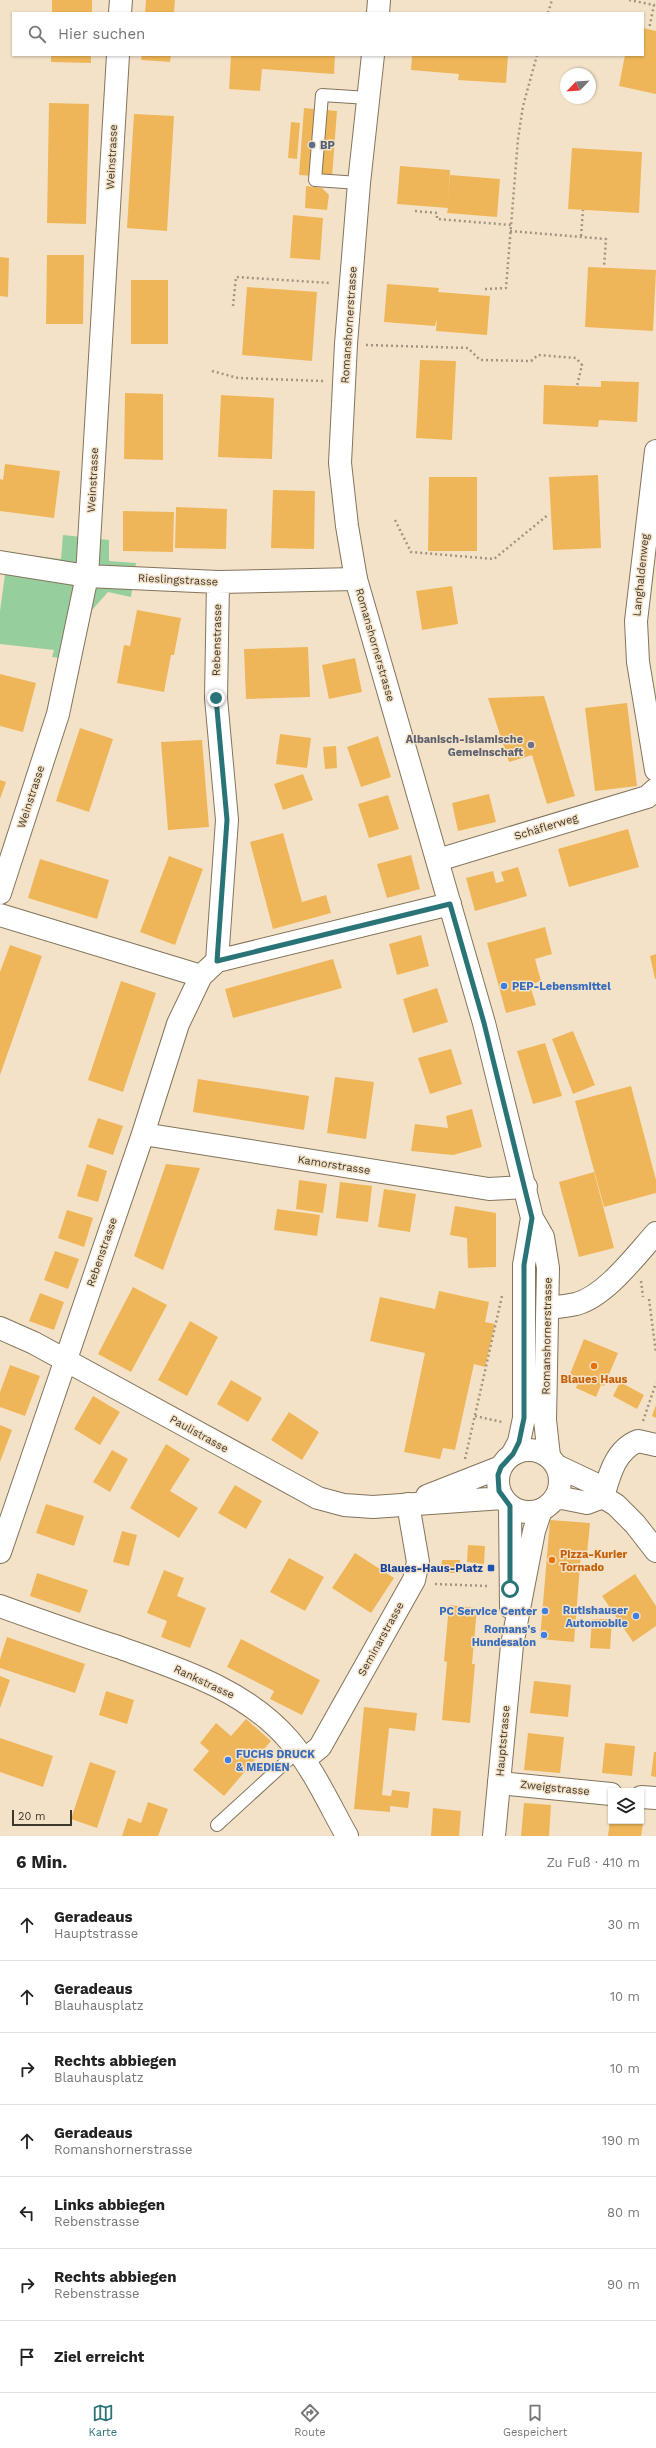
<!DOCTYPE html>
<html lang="de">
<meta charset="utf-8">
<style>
body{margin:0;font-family:"Work Sans",sans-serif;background:#f2f2f2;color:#222}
.controls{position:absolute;right:12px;bottom:12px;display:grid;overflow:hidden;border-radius:0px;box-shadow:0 1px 3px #0004}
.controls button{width:36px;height:36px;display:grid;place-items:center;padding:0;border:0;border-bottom:1px solid #e0e0e0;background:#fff;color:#222;font:20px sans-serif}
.compass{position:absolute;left:560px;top:68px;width:36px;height:36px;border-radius:50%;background:#fff;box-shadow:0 1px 3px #0004;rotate:245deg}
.scale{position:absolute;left:12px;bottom:10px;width:60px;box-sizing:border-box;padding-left:4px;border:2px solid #3e372c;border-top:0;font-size:11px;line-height:14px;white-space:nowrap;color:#3e372c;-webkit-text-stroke:3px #f4e2c8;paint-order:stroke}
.stop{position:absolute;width:12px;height:12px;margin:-9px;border:3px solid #2a7477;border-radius:50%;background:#fff}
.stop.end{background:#2a7477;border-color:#fff;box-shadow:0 1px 4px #0008}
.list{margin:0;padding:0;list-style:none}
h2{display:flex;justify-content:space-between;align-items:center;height:52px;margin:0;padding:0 16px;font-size:17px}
h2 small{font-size:13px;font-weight:400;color:#767676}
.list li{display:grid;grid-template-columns:26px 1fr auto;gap:12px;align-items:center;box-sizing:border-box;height:72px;padding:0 16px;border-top:1px solid #e0e0e0}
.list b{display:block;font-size:15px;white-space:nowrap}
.list p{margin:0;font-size:13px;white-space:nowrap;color:#767676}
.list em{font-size:13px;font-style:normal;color:#767676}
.icon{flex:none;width:22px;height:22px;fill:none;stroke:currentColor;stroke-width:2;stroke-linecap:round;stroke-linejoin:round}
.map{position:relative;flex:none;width:656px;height:1836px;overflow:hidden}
.search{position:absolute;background:#fff;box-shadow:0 1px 3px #0004;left:12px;right:12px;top:12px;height:44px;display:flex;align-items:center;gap:10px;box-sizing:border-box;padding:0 14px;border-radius:0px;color:#767676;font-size:15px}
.sheet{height:556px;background:#fff}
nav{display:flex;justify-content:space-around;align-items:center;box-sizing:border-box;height:56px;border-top:1px solid #e0e0e0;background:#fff;font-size:11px;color:#767676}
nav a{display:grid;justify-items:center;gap:2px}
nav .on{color:#2a7477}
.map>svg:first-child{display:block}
.green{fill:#97ce9d}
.building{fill:#efb659}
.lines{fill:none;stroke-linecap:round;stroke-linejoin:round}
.service-casing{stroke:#83735b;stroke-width:14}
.minor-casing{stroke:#83735b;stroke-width:24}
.tertiary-casing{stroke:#83735b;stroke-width:24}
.secondary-casing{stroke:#83735b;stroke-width:24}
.path{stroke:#a29481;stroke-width:2.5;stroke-dasharray:2 3;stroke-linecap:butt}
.service{stroke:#fff;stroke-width:12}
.minor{stroke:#fff;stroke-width:22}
.tertiary{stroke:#fff;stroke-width:22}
.secondary{stroke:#fff;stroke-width:22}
.route{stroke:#2a7477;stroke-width:5}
.service-dot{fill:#5c6f8a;stroke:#f4e2c8;stroke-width:1.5}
.worship-dot{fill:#6b7280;stroke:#f4e2c8;stroke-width:1.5}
.shop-dot{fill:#3f7fe0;stroke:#f4e2c8;stroke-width:1.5}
.food-dot{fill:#e8710a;stroke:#f4e2c8;stroke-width:1.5}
.transit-dot{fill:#1a4fb4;stroke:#f4e2c8;stroke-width:1.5}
.labels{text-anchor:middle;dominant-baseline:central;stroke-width:3;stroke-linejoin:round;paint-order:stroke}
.service-label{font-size:11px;font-weight:bold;fill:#4e5e75;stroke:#f4e2c8;text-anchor:start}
.street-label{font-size:11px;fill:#3e372c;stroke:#f4e2c8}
.worship-label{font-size:11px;font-weight:bold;fill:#5b616d;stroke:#f4e2c8;text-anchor:end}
.shop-label{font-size:11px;font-weight:bold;fill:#366cbe;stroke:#f4e2c8;text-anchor:end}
.food-label{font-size:11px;font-weight:bold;fill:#c56008;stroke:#f4e2c8}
.transit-label{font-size:11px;font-weight:bold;fill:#164399;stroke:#f4e2c8;text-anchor:end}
</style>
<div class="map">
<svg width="656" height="1836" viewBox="0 0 656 1836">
<rect width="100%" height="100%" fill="#f4e2c8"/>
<!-- green -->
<path class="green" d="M 63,535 L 109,540 L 109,561 L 136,563 L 131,597 L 108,592 L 92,610 L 80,661 L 52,657 L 54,650 L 0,644 L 0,611 L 8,553 L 61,559 Z"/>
<!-- building -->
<path class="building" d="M 52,0 L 92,0 L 92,13 L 52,13 Z
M 146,0 L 175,0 L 174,13 L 145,13 Z
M 643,28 L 656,31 L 656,94 L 619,86 L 625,55 L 643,55 Z
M 51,55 L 91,55 L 91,63 L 51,62 Z
M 142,55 L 171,55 L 170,62 L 141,60 Z
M 231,55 L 335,55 L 334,74 L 262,69 L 260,91 L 229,89 Z
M 412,55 L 508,55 L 506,83 L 458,80 L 459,74 L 411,70 Z
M 49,103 L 89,104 L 86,224 L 47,223 Z
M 304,108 L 337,111 L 332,177 L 299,175 Z
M 134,114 L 174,116 L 167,231 L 127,228 Z
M 291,122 L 300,123 L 297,159 L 288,158 Z
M 572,148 L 642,152 L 639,213 L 568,209 Z
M 400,166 L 450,170 L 448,200 L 450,175 L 500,179 L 497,217 L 447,213 L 448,208 L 397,204 Z
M 306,186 L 322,188 L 329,195 L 327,210 L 305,208 Z
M 293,215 L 323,218 L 320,260 L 290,258 Z
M 47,255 L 84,255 L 83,324 L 46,324 Z
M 0,257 L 9,258 L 8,297 L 0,296 Z
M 588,267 L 656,270 L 653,331 L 585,327 Z
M 131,280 L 168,280 L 168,344 L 131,344 Z
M 387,284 L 439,288 L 438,292 L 490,296 L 487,335 L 436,331 L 437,318 L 435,326 L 384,322 Z
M 247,287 L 317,292 L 312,361 L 242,355 Z
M 420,360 L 456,361 L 452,440 L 416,438 Z
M 601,381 L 639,382 L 637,422 L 599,420 L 598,427 L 543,424 L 544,385 L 601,387 Z
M 125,393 L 163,394 L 163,460 L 124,459 Z
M 221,395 L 274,398 L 272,459 L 218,457 Z
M 5,464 L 60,471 L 54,518 L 0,511 L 0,479 L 3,480 Z
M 598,475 L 601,548 L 553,550 L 549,477 Z
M 429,477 L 477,477 L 477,551 L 428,551 Z
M 273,490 L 315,491 L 314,549 L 271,548 Z
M 176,507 L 227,509 L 226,549 L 175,548 Z
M 123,511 L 174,512 L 173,552 L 123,551 Z
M 452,586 L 458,624 L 422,630 L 416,591 Z
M 137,610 L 181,618 L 174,655 L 171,655 L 164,692 L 117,683 L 124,645 L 130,646 Z
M 308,647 L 310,697 L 246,699 L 244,649 Z
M 355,658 L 362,692 L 329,699 L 322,665 Z
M 0,674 L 36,683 L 23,732 L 0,726 Z
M 544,696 L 575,796 L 547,804 L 532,755 L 509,762 L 488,698 Z
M 627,703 L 637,786 L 595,791 L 585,708 Z
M 80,728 L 113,739 L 89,812 L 56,801 Z
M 280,734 L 311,738 L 307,768 L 276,764 Z
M 378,736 L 391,777 L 361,787 L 347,747 Z
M 202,740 L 209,827 L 168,830 L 161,742 Z
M 336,746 L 337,768 L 325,769 L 323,747 Z
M 303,774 L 313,800 L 283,810 L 274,784 Z
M 0,780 L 6,782 L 0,799 Z
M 489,794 L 496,822 L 458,831 L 452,803 Z
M 388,795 L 399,829 L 369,838 L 358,804 Z
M 628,829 L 639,867 L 569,887 L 558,849 Z
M 283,833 L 302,902 L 326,895 L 331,913 L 273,929 L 250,842 Z
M 411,855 L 420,889 L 387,898 L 377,864 Z
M 169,856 L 203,869 L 175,945 L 140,932 Z
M 40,859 L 109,880 L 97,919 L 28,898 Z
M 518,867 L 527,896 L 475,911 L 466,878 L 493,871 L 496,883 L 504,881 L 501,872 Z
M 545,927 L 552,954 L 535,959 L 541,981 L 530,985 L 536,1005 L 506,1013 L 487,943 Z
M 421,935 L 429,966 L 397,975 L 389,944 Z
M 10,945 L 42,956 L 0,1075 L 0,972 Z
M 656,954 L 656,979 L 655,979 L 650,956 Z
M 333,959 L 342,988 L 233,1018 L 225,989 Z
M 121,981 L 156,993 L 123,1092 L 88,1080 Z
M 437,988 L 448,1022 L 413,1033 L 403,999 Z
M 573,1031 L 595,1085 L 573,1094 L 552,1039 Z
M 545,1043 L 562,1096 L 533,1104 L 517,1051 Z
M 451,1049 L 462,1084 L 430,1094 L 418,1058 Z
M 335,1077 L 374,1082 L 366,1139 L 327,1133 Z
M 198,1079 L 309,1096 L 304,1130 L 193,1112 Z
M 631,1086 L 656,1180 L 656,1193 L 604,1207 L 575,1101 Z
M 472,1109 L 482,1147 L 453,1155 L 411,1151 L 415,1124 L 448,1128 L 446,1116 Z
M 98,1118 L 123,1126 L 113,1155 L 88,1147 Z
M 87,1164 L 107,1171 L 98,1202 L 77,1196 Z
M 166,1164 L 200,1168 L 163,1270 L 134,1256 Z
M 594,1172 L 614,1248 L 579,1257 L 559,1182 Z
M 299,1180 L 327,1184 L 323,1213 L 296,1209 Z
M 340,1182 L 372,1186 L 368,1222 L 336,1218 Z
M 384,1189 L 416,1194 L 410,1232 L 378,1227 Z
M 455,1206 L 496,1213 L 496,1267 L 468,1268 L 467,1238 L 450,1235 Z
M 277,1209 L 320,1215 L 317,1236 L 274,1230 Z
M 67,1210 L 93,1218 L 84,1247 L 58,1238 Z
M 55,1251 L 79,1259 L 68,1289 L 44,1280 Z
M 133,1287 L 167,1305 L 131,1372 L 98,1354 Z
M 439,1291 L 489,1302 L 485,1322 L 495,1324 L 485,1367 L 474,1364 L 455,1450 L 443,1448 L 440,1459 L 404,1452 L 425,1353 L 370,1341 L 380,1297 L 435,1309 Z
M 40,1293 L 64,1302 L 54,1330 L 29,1321 Z
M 190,1321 L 218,1337 L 187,1396 L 158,1380 Z
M 584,1339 L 618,1353 L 604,1386 L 601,1385 L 596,1397 L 576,1388 L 580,1378 L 570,1374 Z
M 10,1365 L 40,1376 L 25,1416 L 0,1407 L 0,1392 Z
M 231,1380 L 262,1398 L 248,1422 L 217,1404 Z
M 620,1382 L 644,1395 L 637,1409 L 613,1396 Z
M 93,1396 L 120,1412 L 100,1445 L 74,1429 Z
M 656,1405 L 656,1418 L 652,1416 Z
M 289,1412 L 319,1432 L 302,1460 L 271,1440 Z
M 0,1425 L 12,1430 L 0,1462 Z
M 166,1444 L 190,1459 L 170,1491 L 198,1508 L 179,1538 L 130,1508 Z
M 112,1450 L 128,1459 L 110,1492 L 93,1482 Z
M 235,1485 L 262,1501 L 246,1529 L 218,1513 Z
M 46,1504 L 84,1516 L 74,1546 L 36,1533 Z
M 550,1520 L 590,1523 L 587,1554 L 581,1553 L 574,1642 L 540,1639 Z
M 122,1531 L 137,1535 L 129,1566 L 113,1562 Z
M 468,1545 L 485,1546 L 484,1564 L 467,1562 Z
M 355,1553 L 394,1578 L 371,1613 L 332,1588 Z
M 289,1558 L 324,1577 L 305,1611 L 270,1592 Z
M 442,1560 L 460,1560 L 460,1573 L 440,1573 Z
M 164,1570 L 184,1578 L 177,1596 L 206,1608 L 190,1648 L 161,1637 L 167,1621 L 147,1613 Z
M 37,1573 L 88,1590 L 80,1613 L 30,1596 Z
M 635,1574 L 656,1606 L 656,1626 L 633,1642 L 602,1596 Z
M 449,1605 L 477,1608 L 472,1664 L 475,1664 L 470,1723 L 442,1720 L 447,1662 L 444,1661 Z
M 592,1619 L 612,1619 L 610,1649 L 590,1648 Z
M 7,1637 L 85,1664 L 75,1693 L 0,1668 L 0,1659 Z
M 241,1639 L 320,1680 L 302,1715 L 270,1699 L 274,1691 L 227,1667 Z
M 0,1676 L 10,1680 L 0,1708 Z
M 534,1681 L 571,1685 L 568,1717 L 530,1713 Z
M 106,1691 L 134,1700 L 127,1724 L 99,1715 Z
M 364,1707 L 417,1713 L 415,1731 L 389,1728 L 382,1795 L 391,1796 L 392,1790 L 410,1792 L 408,1808 L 390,1806 L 390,1812 L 354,1809 Z
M 246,1719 L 271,1741 L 224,1796 L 193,1770 L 209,1751 L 200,1743 L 216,1723 L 231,1736 Z
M 528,1733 L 564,1737 L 560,1773 L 524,1770 Z
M 0,1738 L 53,1756 L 43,1787 L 0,1772 Z
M 605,1743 L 635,1746 L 632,1776 L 602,1773 Z
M 654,1752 L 656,1752 L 656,1777 L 651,1776 Z
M 90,1762 L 116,1771 L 97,1828 L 71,1819 Z
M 148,1802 L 168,1809 L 158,1836 L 122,1836 L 128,1818 L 141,1823 Z
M 524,1803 L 551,1805 L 549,1836 L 521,1836 Z
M 433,1808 L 461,1811 L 459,1836 L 431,1836 Z
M 641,1816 L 644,1817 L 641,1836 L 608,1836 L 610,1821 L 641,1821 Z"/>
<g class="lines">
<defs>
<path id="service" d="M 359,183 L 315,180 L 322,95 L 368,98
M 217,1825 L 298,1751"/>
<path id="minor" d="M 120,13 L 121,0
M 656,451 L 636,621 L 638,662 L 656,770
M 0,562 L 87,576 L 218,582 L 356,579
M 438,860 L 647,797 L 656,789
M 0,893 L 58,714 L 87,576 L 118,55
M 0,915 L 201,976
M 217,961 L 450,904
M 143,1134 L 489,1189 L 526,1187
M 548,1308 C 557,1307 567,1306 576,1304 C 606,1296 636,1255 656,1233
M 603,1497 C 609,1476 615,1450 638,1441 L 656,1445
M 0,1552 L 143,1134 L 178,1024 L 201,976 L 217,961 L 227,820 L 216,698 L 218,582
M 0,1606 C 39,1620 78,1634 118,1647 C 179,1669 245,1689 289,1740 C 313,1768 329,1804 347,1836
M 304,1760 L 320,1747 L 414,1580 L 418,1562 L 408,1504
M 499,1783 L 611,1794
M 641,1797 L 656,1798"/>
<path id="tertiary" d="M 378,13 L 379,0
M 373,55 L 359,183 L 346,344 L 340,463 L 347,526 L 356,579 L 484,1023 L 532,1218 L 543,1237 L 548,1268 L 545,1420 L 549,1456
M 513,1453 L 519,1442 L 524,1418 L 524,1265 L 532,1218
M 510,1506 L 511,1608
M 494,1836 L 512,1645 L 534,1531 L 541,1510"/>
<path id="secondary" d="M 0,1328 L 34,1343 L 318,1498 L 344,1505 L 373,1507 L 503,1498
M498 1481a31 31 0 1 1 62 0a31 31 0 1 1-62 0Z
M 557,1466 L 593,1483 L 603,1497 L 616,1505 L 635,1524 L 656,1551
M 427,1496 L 501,1467
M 554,1499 L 562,1498 L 587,1503 L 603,1497"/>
</defs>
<!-- service casing -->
<use href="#service" class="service-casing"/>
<!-- minor casing -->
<use href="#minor" class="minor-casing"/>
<!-- tertiary casing -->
<use href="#tertiary" class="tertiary-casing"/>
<!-- secondary casing -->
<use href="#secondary" class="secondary-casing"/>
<!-- path -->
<path class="path" d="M 629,0 L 654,5 L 649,29
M 548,13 L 552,0
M 415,211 L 437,213 L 437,219 L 511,225
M 510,231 L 606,239 L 604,267
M 581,236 L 583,210
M 485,289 L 506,288 L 518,139 L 523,106 L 537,55
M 233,306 L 236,277 L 330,283
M 366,345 L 468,348 L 480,360 L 531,361 L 538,355 L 576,358 L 582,365 L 577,386
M 212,371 L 238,378 L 323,381
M 395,520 L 411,552 L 494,559 L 549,514
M 641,1281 L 643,1297
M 649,1299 L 656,1353
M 475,1416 L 502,1422
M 643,1421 L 656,1383
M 465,1459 L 502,1296
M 435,1584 L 488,1586"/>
<!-- service -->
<use href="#service" class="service"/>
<!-- minor -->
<use href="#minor" class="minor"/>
<!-- tertiary -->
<use href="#tertiary" class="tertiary"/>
<!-- secondary -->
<use href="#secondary" class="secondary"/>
</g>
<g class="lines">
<!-- route -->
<path class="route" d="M 216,698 L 227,820 L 217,961 L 450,904 L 484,1023 L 532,1218 L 524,1265 L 524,1418 L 519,1442 L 513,1454 L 501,1467 L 498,1475 L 499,1491 L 510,1506 L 510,1589"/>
</g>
<!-- markers -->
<circle class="service-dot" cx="312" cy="145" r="4"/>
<circle class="worship-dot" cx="531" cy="745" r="4"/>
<g class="shop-dot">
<circle cx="504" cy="986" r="4"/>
<circle cx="545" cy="1611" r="4"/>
<circle cx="636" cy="1616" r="4"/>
<circle cx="544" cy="1635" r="4"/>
<circle cx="228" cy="1760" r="4"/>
</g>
<g class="food-dot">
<circle cx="594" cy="1366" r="4"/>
<circle cx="552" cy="1560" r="4"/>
</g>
<rect class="transit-dot" x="487" y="1564" width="8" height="8" rx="2"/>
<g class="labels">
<!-- service labels -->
<g class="service-label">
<text x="320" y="145">BP</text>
</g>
<!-- street labels -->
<g class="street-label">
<text transform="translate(112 157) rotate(-87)">Weinstrasse</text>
<text transform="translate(349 325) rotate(-86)">Romanshornerstrasse</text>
<text transform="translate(93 480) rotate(-87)">Weinstrasse</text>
<text transform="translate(641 575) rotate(-84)">Langhaldenweg</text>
<text transform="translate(178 580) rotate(3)">Rieslingstrasse</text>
<text transform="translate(217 640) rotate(-89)">Rebenstrasse</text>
<text transform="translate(375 645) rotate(74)">Romanshornerstrasse</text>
<text transform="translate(31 797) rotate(-72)">Weinstrasse</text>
<text transform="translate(546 827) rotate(-17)">Schäflerweg</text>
<text transform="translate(334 1165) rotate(9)">Kamorstrasse</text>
<text transform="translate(102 1252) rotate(-71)">Rebenstrasse</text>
<text transform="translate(547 1336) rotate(-89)">Romanshornerstrasse</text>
<text transform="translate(199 1434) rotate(29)">Paulistrasse</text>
<text transform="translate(381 1639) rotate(-61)">Seminarstrasse</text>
<text transform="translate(204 1682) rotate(25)">Rankstrasse</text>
<text transform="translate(503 1741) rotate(-85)">Hauptstrasse</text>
<text transform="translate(555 1788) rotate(6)">Zweigstrasse</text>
</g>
<!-- worship labels -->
<g class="worship-label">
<text x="523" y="739">Albanisch-Islamische<tspan x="523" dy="13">Gemeinschaft</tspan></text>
</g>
<!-- shop labels -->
<g class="shop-label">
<text x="512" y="986" text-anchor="start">PEP-Lebensmittel</text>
<text x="628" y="1610">Rutishauser<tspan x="628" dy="13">Automobile</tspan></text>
<text x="537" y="1611">PC Service Center</text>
<text x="536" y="1629">Romans's<tspan x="536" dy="13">Hundesalon</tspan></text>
<text x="236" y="1754" text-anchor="start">FUCHS DRUCK<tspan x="236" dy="13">&amp; MEDIEN</tspan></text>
</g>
<!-- food labels -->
<g class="food-label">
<text x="594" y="1379">Blaues Haus</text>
<text x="560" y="1554" text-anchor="start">Pizza-Kurier<tspan x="560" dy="13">Tornado</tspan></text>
</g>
<!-- transit labels -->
<g class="transit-label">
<text x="483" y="1568">Blaues-Haus-Platz</text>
</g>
</g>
</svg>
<div class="controls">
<button><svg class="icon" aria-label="layers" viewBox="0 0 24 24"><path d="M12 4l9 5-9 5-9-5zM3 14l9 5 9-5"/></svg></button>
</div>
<svg class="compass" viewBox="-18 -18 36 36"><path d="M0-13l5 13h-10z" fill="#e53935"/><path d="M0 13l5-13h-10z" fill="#767676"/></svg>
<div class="scale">20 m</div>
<div class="stop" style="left:510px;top:1589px"></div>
<div class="stop end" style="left:216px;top:698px"></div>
<div class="search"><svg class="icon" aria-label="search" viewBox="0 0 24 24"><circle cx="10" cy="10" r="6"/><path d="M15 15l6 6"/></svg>Hier suchen</div>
</div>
<section class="sheet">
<h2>6 Min.<small>Zu Fuß · 410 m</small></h2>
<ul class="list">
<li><svg class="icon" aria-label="ahead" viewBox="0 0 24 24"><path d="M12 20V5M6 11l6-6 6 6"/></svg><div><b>Geradeaus</b><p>Hauptstrasse</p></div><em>30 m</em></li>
<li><svg class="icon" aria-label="ahead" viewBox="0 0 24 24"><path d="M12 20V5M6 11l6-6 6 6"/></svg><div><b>Geradeaus</b><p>Blauhausplatz</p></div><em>10 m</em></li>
<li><svg class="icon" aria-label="right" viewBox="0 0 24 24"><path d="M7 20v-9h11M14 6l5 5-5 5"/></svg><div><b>Rechts abbiegen</b><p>Blauhausplatz</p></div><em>10 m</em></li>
<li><svg class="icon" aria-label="ahead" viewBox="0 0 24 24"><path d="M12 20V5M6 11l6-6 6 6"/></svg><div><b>Geradeaus</b><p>Romanshornerstrasse</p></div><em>190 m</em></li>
<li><svg class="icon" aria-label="left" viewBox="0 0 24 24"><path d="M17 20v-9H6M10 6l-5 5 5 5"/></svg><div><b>Links abbiegen</b><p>Rebenstrasse</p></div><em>80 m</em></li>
<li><svg class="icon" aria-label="right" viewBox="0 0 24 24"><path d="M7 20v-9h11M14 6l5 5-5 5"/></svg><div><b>Rechts abbiegen</b><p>Rebenstrasse</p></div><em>90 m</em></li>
<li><svg class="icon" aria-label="arrive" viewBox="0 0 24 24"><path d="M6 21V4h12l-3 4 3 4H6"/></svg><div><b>Ziel erreicht</b></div></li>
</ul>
</section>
<nav>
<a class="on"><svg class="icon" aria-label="map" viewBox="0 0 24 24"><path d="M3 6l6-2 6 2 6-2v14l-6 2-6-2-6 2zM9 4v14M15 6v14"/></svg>Karte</a>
<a><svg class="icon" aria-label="directions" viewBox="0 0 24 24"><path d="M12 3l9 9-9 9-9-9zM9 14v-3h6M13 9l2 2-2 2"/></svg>Route</a>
<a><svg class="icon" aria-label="saved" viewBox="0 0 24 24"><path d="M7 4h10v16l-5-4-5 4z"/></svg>Gespeichert</a>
</nav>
